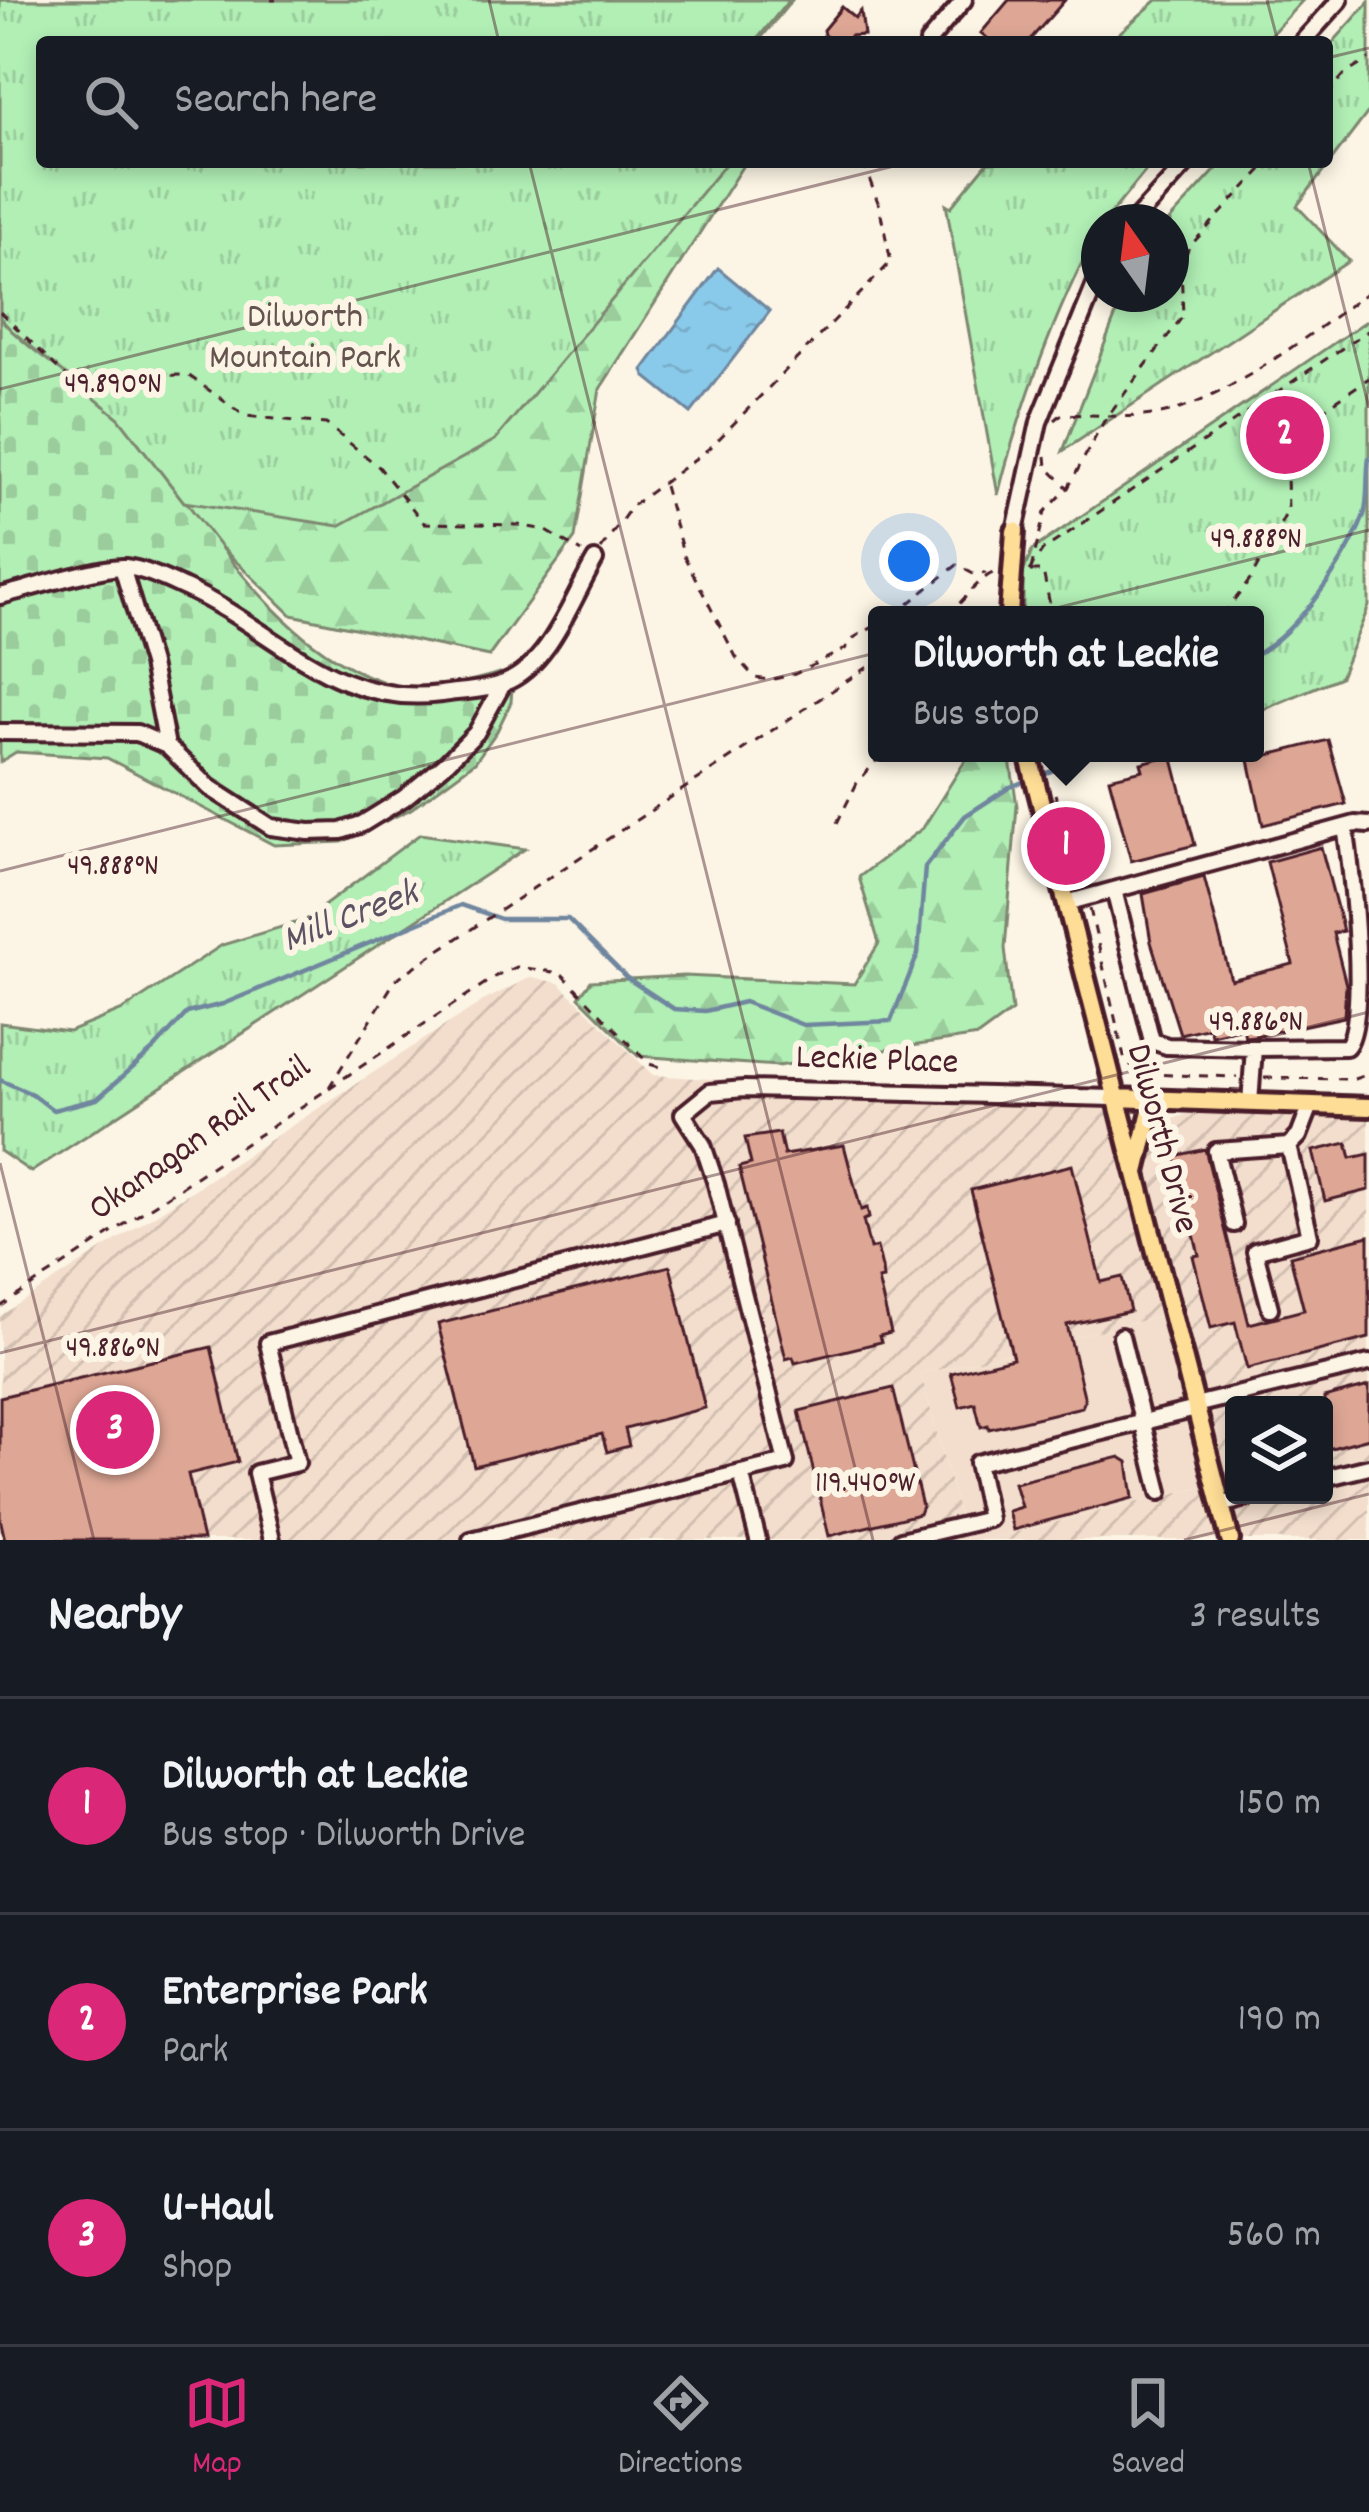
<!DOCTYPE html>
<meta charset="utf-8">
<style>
body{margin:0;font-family:Dekko,sans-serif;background:#20242c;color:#f1f3f6}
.controls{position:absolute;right:36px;bottom:36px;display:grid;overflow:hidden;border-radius:12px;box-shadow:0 6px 18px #0003}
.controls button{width:108px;height:108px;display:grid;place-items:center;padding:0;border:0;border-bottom:3px solid #363941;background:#171b24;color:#f1f3f6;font:60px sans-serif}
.compass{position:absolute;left:1081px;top:204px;width:108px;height:108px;border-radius:50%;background:#171b24;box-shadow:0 6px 18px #0003;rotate:346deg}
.you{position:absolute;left:909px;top:561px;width:42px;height:42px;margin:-30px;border:9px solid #fff;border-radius:50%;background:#1a73e8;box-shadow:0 0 0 18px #1a73e833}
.badge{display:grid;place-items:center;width:78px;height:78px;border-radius:50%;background:#db2777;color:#fff;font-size:39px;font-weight:700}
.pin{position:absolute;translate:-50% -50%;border:6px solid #fff;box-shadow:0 3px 12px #0006}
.popup{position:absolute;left:868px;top:606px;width:396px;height:156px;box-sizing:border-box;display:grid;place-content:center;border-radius:12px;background:#171b24;filter:drop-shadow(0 3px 9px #0005);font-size:39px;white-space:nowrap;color:#9ea1a6}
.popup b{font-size:45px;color:#f1f3f6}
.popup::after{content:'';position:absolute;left:50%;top:100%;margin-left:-24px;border:24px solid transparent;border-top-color:#171b24}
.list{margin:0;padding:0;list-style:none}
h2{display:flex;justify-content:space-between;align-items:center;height:156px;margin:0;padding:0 48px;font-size:51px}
h2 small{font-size:39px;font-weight:400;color:#9ea1a6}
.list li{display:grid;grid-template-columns:78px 1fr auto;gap:36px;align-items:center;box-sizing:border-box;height:216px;padding:0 48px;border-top:3px solid #363941}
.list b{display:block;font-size:45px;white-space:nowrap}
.list p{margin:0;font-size:39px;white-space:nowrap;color:#9ea1a6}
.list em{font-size:39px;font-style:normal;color:#9ea1a6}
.icon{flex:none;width:66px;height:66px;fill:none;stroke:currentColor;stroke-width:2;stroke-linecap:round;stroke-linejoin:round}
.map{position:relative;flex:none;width:1369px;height:1540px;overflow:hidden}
.search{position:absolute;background:#171b24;box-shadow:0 6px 18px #0003;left:36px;right:36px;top:36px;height:132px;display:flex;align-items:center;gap:30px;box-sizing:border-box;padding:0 42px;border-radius:12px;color:#9ea1a6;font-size:45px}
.sheet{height:804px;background:#171b24}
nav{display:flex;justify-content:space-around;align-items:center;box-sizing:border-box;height:168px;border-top:3px solid #363941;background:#171b24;font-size:33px;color:#9ea1a6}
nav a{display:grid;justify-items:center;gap:6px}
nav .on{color:#db2777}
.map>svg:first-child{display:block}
.built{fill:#f3decd}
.industrial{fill:url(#industrial-furrows);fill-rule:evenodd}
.forest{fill:url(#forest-firs);stroke:#7e8770;stroke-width:3}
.cemetery{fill:url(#cemetery-stones);stroke:#7e8770;stroke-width:3}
.park{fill:url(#park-tufts);stroke:#7e8770;stroke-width:3}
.water{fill:url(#water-ripples);stroke:#70869e;stroke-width:3}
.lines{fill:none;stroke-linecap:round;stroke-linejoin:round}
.stream{stroke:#70869e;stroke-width:4.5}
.building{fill:#dea795;stroke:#4a1f2b;stroke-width:3}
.minor-casing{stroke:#4a1f2b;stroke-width:22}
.major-casing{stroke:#4a1f2b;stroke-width:26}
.path{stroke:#4a1f2b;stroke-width:3;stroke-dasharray:9 9;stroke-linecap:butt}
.minor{stroke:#fcf5e5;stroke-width:14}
.major{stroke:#fedd96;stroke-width:16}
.ticks{fill:none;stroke:#4a1f2b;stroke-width:3;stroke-opacity:0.45}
.labels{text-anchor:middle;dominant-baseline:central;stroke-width:12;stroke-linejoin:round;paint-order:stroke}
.park-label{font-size:36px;fill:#64534e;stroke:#fcf5e5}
.street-label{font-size:36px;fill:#4a1f2b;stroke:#fcf5e5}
.water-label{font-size:39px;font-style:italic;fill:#5d5264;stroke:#fcf5e5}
.ticks-label{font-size:30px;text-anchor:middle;fill:#4a1f2b;stroke:#fcf5e5;stroke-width:12;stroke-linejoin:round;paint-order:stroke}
</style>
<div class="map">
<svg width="1369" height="1540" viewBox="0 0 1369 1540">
<defs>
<pattern id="industrial-furrows" width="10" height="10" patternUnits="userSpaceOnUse" patternTransform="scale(3)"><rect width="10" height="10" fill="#f3decd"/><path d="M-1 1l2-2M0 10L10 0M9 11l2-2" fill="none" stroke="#d2beb0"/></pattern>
<pattern id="forest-firs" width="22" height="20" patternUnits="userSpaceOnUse" patternTransform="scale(3)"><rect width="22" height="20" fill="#b1efb5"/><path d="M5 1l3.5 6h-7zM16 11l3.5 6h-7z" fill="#9acc9c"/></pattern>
<pattern id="cemetery-stones" width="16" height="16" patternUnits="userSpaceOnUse" patternTransform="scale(3)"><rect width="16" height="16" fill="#b1efb5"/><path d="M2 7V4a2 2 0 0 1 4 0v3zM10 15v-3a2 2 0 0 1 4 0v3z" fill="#9acc9c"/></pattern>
<pattern id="park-tufts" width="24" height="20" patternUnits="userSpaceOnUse" patternTransform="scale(3)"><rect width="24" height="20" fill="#b1efb5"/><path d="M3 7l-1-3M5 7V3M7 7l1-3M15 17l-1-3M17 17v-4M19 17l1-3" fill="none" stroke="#9acc9c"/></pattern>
<pattern id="water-ripples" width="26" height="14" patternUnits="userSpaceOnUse" patternTransform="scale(3)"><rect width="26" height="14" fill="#89caea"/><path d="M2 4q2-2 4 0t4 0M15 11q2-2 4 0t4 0" fill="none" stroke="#78adc9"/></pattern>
</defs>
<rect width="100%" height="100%" fill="#fcf5e5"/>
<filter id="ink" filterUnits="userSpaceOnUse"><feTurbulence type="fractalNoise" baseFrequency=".00833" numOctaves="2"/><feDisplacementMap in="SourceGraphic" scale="24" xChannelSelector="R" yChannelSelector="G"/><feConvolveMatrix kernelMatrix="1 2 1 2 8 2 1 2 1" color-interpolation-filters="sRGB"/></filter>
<g filter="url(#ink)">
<!-- built -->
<path class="built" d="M 1161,1316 L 1207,1485 L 984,1540 L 966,1540 L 921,1374 Z"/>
<!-- industrial -->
<path class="industrial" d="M 531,977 L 559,983 L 653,1075 L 1111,1107 L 1161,1316 L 921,1374 L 966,1540 L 0,1540 L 0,1316 L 483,1001 Z
M 1201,1109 L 1369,1113 L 1369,1540 L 1239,1540 L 1141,1173 L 1148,1146 L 1167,1121 ZM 1234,1405 L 1324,1405 L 1324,1495 L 1234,1495 Z
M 1207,1485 L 1221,1540 L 984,1540 Z"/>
<!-- forest -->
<path class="forest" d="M 0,0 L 792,0 L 758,42 L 42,42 L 42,162 L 745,162 L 600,389 L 575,538 L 489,656 L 292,615 L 179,507 L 0,487 Z
M 974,753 L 1009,753 L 1017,806 L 1005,948 L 1012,1011 L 978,1036 L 778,1066 L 638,1056 L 579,997 L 591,981 L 684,976 L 854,984 L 879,943 L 859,877 L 923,828 L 965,761 Z"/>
<!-- cemetery -->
<path class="cemetery" d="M 0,318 C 33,357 84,380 119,418 C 202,508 272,656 401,687 C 425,693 476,680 500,673 L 512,688 L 511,702 L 497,731 L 475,762 L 411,809 L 342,842 L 274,845 L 107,758 L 16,752 L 0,762 Z"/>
<!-- park -->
<path class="park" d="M 0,0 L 789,0 L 755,42 L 42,42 L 42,162 L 727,162 L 495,440 L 339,526 L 184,502 L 119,418 L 12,331 L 0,318 Z
M 1157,0 L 1303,0 L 1264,42 L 1109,42 Z
M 1369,2 L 1369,111 L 1297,206 L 1349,261 L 1063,451 L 1124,294 L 1171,294 L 1171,222 L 1168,222 L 1223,162 L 1327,162 L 1327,49 Z
M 988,162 L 1153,162 L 1104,222 L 1099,222 L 1099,231 C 1058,302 1018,414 998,495 L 946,204 L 951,207 Z
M 1369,319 L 1369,606 L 1340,677 L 1255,713 L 1255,615 L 1023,615 L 1023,573 L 1032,550 Z
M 420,834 L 525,849 L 31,1172 L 0,1151 L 0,1023 L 69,1032 L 123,1010 L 222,945 L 305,920 Z"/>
<!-- water -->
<path class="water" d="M 718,268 L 770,311 L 691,413 L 645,376 L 643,370 Z"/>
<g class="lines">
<!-- stream -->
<path class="stream" d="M 1255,655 C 1297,633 1348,559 1364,515 C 1369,498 1366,477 1369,458
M 0,1080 L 32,1094 L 53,1110 L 97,1099 L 154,1049 L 187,1013 L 223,1004 L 461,905 L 501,919 L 568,919 L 627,978 L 674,1009 L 705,1011 L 744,1002 L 803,1025 L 891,1021 L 918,954 L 925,867 L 965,816 L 1010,787 L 1054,770 L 1060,753"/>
</g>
<!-- building -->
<path class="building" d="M 1009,0 L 1065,0 L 1028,42 L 992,42 L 981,33 Z
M 842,7 L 855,18 L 861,11 L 864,35 L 850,36 L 850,42 L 833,42 L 824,35 L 823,30 Z
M 1328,740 L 1346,804 L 1263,825 L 1249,760 Z
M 1172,755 L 1195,845 L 1131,861 L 1109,778 L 1143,770 L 1141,763 Z
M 1321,847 L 1343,931 L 1333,933 L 1346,985 L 1344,1017 L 1255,1036 L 1245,1037 L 1243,1028 L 1211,1035 L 1209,1027 L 1180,1034 L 1151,942 L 1143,894 L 1204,877 L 1231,980 L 1293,964 L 1267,862 Z
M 779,1133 L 784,1155 L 844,1145 L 861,1210 L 867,1208 L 869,1218 L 863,1220 L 870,1249 L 877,1247 L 882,1268 L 883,1279 L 878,1280 L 891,1333 L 879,1336 L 881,1342 L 795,1363 L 793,1357 L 786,1359 L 739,1167 L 751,1164 L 745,1138 Z
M 1347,1143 L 1351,1158 L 1369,1154 L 1369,1190 L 1325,1201 L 1313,1151 Z
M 1205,1149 L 1249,1324 L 1304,1310 L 1290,1256 L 1369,1236 L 1369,1338 L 1247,1369 L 1235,1322 L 1211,1328 L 1193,1256 L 1199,1255 L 1175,1156 Z
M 1072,1165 L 1101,1282 L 1122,1277 L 1130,1311 L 1067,1325 L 1085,1400 L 1082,1407 L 989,1429 L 988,1425 L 981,1427 L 975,1403 L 960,1407 L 951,1373 L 1013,1358 L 971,1190 Z
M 670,1266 L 705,1408 L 625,1429 L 629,1446 L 607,1452 L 602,1434 L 474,1466 L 438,1324 Z
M 211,1347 L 238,1462 L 188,1474 L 203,1540 L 5,1540 L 0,1518 L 0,1397 Z
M 1369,1386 L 1369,1438 L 1324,1450 L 1324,1398 Z
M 893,1388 L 922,1506 L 919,1514 L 829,1536 L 799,1411 Z
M 1120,1457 L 1128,1462 L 1133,1498 L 1013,1530 L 1008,1511 L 1021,1507 L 1014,1483 Z"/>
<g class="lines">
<defs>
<path id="minor" d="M 928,42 L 964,0
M 1302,42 L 1340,0
M 1133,222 L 1188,162
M 1015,531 L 1039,422 L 1099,275
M 122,567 L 151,664 L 167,746 L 209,787 L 271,827 L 309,832 L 341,831 L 362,824 L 404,798 L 444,765 L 476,733 L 503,684
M 0,596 C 28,589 101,566 125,567 C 145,569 167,580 185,588 C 276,629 333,708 441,694 C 460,691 486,691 504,683 C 549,666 572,599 595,560
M 0,732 L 137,733 L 167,746
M 1114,890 L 1152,1041 L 1167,1046 L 1254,1048 L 1250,1103
M 1066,903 L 1355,824 L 1369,825
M 1254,1048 L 1346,1047 C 1369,1025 1352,869 1345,827
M 1234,1224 L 1216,1151 L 1289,1146
M 1270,1308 L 1255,1251 L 1310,1236 L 1289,1146 L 1299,1136 L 1311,1105
M 1121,1336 L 1160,1492
M 1195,1405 L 1369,1363
M 1324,1478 L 1369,1467
M 1221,1505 L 1258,1495
M 272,1540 L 256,1473 L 297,1463 L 268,1343 L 727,1224
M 471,1540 L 741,1473
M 758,1540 L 741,1473 L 786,1462 L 716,1184 L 703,1145 L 683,1114 L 710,1092 L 744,1089 L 1114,1098
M 901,1540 L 989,1519 L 977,1463 L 1196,1409"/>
<path id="major" d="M 1009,615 L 1015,531
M 1028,753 L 1230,1540
M 1114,1098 L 1369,1107
M 1136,1172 L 1151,1111 L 1160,1100"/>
</defs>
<!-- minor casing -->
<use href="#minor" class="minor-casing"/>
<!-- major casing -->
<use href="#major" class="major-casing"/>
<!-- path -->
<path class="path" d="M 271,0 L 276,0
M 1327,95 L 1344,75 L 1369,59
M 0,312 L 67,377 L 188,375 L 245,416 L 326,424 L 379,467 L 424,523 L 518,525 L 545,530 L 582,552
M 1055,420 L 1061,415 C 1091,413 1122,419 1153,415 C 1216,409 1317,329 1369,291
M 1046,456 L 1047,467 L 1067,487
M 664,486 L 684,556 L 736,657 L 755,678 L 770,680 L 795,674 L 845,649 L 855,637 L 877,625
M 601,549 L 632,506 L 711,447 L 891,262 L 879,205 L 863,162
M 1031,569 L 1045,512 L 1068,488 L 1104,421 L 1183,316 L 1181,266 L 1189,247 L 1269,162
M 1029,571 L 1043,550 L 1369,330
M 1030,571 L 1043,571 L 1052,615
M 894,615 L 957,565 L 975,575 L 986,573
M 946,615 C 964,603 978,577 996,572
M 1223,615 L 1250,580 L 1288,510 L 1287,476 L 1301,425 L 1369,378
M 1055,794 L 1083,882
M 837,823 L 857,783 L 883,753
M 1090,909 L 1125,1061 L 1144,1074 L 1237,1077
M 1264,1078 L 1354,1079 L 1369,1074
M 329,1088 L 496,976 L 517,967 L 561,973 L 649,1064 L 663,1068
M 0,1307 L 328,1089 L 396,979 L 877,661"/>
<!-- minor -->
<use href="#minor" class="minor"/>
<!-- major -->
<use href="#major" class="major"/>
</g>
</g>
<!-- ticks -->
<path class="ticks" d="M 489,0 L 499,42M 1267,0 L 1278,42M 1327,58 L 1369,48M 529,162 L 873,1540M 1308,162 L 1369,408M 0,389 L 910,162M 0,871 L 1369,530M 0,1163 L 94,1540M 0,1353 L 1369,1012M 1184,1540 L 1369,1494"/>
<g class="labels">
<!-- park labels -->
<g class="park-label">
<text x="305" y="319">Dilworth<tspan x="305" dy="41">Mountain Park</tspan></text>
</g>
<!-- street labels -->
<g class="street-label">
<text transform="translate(877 1062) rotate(2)">Leckie Place</text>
<text transform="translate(1160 1139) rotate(75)">Dilworth Drive</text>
<text transform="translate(201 1140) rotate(-35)">Okanagan Rail Trail</text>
</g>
<!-- water labels -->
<g class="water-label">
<text transform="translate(351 919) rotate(-21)">Mill Creek</text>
</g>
</g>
<g class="ticks-label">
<text x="113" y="392">49.890°N</text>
<text x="1256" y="547">49.888°N</text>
<text x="113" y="874">49.888°N</text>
<text x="1256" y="1030">49.886°N</text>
<text x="113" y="1356">49.886°N</text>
<text x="865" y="1491">119.440°W</text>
</g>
</svg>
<div class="controls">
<button><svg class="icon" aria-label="layers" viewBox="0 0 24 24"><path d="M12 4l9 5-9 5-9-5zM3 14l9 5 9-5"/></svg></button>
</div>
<svg class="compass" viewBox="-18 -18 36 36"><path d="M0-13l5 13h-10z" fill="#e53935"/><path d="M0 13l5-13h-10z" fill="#9ea1a6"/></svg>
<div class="you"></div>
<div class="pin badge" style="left:1066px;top:846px">1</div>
<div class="popup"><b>Dilworth at Leckie</b>Bus stop</div>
<div class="pin badge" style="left:1285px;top:435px">2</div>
<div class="pin badge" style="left:115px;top:1430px">3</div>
<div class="search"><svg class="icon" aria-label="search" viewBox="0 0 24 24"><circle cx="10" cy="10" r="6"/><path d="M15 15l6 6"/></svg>Search here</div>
</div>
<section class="sheet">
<h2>Nearby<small>3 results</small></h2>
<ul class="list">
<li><span class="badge">1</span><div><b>Dilworth at Leckie</b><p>Bus stop · Dilworth Drive</p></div><em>150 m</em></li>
<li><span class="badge">2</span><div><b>Enterprise Park</b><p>Park</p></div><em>190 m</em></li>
<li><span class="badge">3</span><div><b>U-Haul</b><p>Shop</p></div><em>560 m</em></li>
</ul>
</section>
<nav>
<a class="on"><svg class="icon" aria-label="map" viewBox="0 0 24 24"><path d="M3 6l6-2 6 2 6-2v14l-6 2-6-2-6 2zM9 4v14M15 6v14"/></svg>Map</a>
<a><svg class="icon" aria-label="directions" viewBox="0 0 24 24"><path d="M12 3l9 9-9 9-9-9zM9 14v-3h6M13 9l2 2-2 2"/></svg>Directions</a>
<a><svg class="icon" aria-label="saved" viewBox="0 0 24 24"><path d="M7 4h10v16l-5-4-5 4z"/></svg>Saved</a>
</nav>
